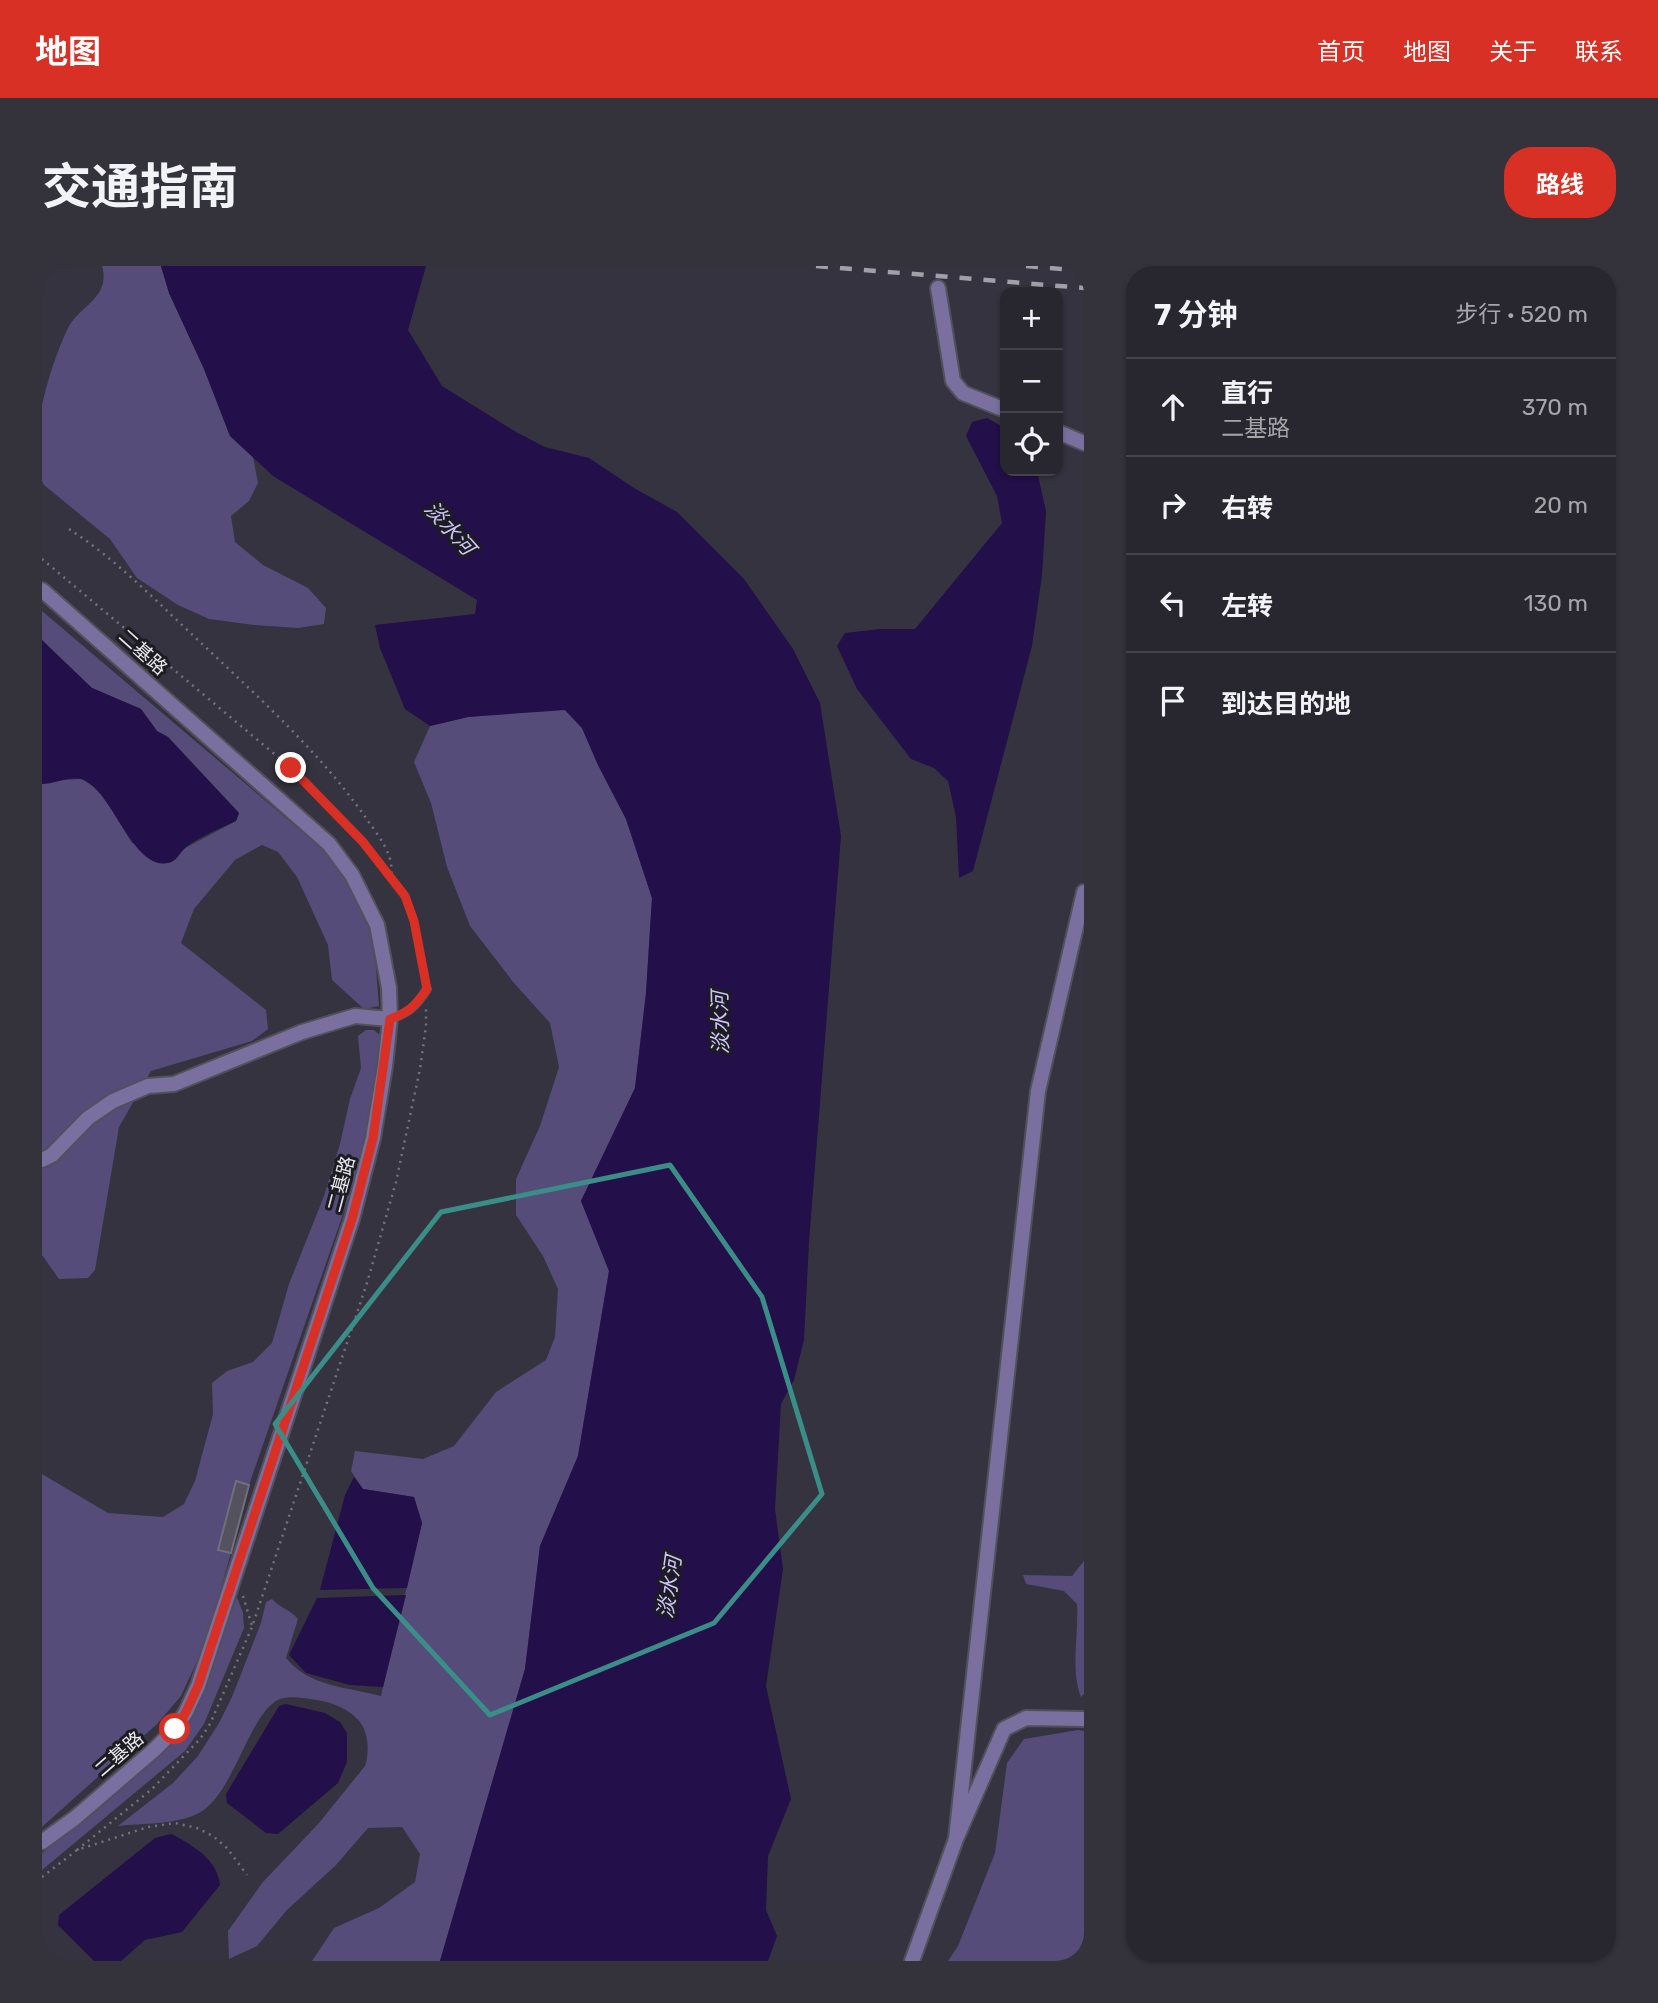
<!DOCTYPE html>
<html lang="zh">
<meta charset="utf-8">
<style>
body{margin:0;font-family:Rubik,"Noto Sans SC",sans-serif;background:#34323b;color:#f1f3f6}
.controls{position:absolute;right:21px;top:21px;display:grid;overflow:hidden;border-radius:14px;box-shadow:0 2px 5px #0004}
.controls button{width:63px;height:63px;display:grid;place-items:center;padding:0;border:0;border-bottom:2px solid #44434b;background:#28262f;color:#f1f3f6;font:35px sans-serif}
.stop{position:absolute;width:21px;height:21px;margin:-16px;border:5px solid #d93025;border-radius:50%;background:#fff}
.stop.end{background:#d93025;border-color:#fff;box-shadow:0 2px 7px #0008}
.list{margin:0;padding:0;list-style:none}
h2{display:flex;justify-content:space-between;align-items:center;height:91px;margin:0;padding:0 28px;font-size:30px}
h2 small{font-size:23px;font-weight:400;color:#a5a5aa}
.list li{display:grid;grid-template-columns:46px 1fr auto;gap:21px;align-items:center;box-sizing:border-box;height:98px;padding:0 28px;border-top:2px solid #44434b}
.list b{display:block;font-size:26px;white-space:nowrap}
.list p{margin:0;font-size:23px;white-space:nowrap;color:#a5a5aa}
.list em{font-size:23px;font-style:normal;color:#a5a5aa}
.icon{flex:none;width:38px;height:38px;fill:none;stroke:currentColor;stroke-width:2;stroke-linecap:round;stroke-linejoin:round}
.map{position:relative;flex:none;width:1042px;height:1695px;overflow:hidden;border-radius:28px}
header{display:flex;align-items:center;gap:42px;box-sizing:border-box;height:98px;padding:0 35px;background:#d93025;color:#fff}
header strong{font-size:33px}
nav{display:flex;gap:38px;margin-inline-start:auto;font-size:24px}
.intro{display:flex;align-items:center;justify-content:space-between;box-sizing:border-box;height:168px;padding:0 42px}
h1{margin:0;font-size:49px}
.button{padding:18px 32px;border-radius:28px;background:#d93025;color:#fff;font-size:24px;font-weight:700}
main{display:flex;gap:42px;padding:0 42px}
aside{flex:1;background:#28262f;border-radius:28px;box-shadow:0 2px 5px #0004}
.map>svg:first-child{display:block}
.green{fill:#554c79}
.water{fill:#230f49}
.building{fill:#54525e;stroke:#716f7d;stroke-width:2}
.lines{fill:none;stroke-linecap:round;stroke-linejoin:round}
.service-casing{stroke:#52505b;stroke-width:10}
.minor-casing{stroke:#52505b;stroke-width:18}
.tertiary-casing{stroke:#52505b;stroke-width:18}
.path{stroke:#74737d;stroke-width:2.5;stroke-dasharray:2 5;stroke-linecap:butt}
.service{stroke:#79709f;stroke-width:7}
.minor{stroke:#79709f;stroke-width:14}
.tertiary{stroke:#79709f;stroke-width:14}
.rail{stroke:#a19fa8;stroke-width:4.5;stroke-dasharray:12 12;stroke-linecap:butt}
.route{stroke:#d93025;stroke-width:9}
.marked{fill:none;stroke:#3b8d88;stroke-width:5;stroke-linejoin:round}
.labels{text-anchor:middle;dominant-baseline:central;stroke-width:6;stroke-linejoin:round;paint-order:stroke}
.street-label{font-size:19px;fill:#e9e8ef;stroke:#1c1c21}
.water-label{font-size:21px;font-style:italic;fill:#cec4fd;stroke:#1c1c21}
</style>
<header>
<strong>地图</strong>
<nav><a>首页</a><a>地图</a><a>关于</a><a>联系</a></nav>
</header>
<div class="intro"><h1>交通指南</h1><a class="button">路线</a></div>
<main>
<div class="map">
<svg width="1042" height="1695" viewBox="0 0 1042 1695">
<rect width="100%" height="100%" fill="#35333f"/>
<!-- green -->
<path class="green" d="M 60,0 L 119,0 L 127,27 L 162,103 L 188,170 L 211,191 L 216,217 L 207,235 L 189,250 L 193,276 L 221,299 L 266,322 L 284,342 L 282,358 L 256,362 L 212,359 L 167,353 L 136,339 L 95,312 L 68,273 L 2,219 L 0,215 C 0,192 0,161 0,139 C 6,113 14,87 26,62 C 38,39 69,32 60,0 Z
M 0,345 L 284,586 L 314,628 L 332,677 L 337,740 L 322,743 L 290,714 L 286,679 L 255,611 L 236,586 L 220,579 L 193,594 L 152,643 L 139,677 L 224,744 L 226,763 L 210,775 L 109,805 L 77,861 L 53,1004 L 46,1012 L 17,1013 L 0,989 L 0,518 L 18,514 L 40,513 L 58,525 L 90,577 L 133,594 L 143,582 L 194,555 L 197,547 L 126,471 L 115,465 L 99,443 L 50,422 L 3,378 L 0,374 Z
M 492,444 L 523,444 L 540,462 L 556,499 L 584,553 L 610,632 L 604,727 L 593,822 L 539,935 L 567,1005 L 536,1190 L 498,1280 L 483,1403 L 398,1695 L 270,1695 L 292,1662 L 337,1642 L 373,1616 L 378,1588 L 360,1561 L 326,1562 L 294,1599 L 245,1644 L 215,1680 L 187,1693 L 186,1665 L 221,1616 L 277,1557 L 323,1500 C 327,1488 327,1471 320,1459 C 312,1446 295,1438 280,1435 C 267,1433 250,1429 238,1433 C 207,1445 192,1531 155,1548 C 132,1559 100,1557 76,1560 L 131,1517 L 156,1490 L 177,1457 L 190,1431 L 219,1357 L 224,1336 L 230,1333 C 238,1342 248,1343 256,1353 L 244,1392 C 267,1421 306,1421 339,1430 L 380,1257 L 372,1231 L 321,1223 L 309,1205 L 313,1185 L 381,1193 L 412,1180 L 454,1126 L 504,1094 L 513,1071 L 516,1023 L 501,990 L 474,949 L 474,913 L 498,860 L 517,801 L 508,757 L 472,717 L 428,660 L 405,601 L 389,537 L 372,496 L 388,460 L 426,451 Z
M 324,764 L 332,764 L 341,772 L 325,868 L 308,928 L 207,1219 L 194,1216 L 176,1283 L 189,1287 L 163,1378 L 139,1430 L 115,1458 L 0,1561 L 0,1208 L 66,1247 L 121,1251 L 142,1238 L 153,1215 L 171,1148 L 170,1117 L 185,1105 L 211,1096 L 230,1077 L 247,1018 L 282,930 L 298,878 L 308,833 L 319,802 L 316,770 Z
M 1042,1295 L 1042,1428 L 1039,1431 C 1028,1403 1037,1368 1035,1338 L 1022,1325 L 984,1318 L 981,1309 L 1030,1310 Z
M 195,1331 L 201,1347 L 202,1362 L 162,1458 L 143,1485 L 0,1604 L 0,1587 L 55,1543 L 126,1479 L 147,1449 L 172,1393 Z
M 1036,1464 L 1042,1465 L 1042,1695 L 906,1695 L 916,1680 L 953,1587 L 965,1497 L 982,1473 Z"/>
<!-- water -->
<path class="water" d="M 119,0 L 384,0 L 366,64 L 400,120 L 474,166 L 503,181 L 547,192 L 592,222 L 635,246 L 702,313 L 751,383 L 778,437 L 799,570 L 767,976 L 762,1074 L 752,1114 L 739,1138 L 733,1243 L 741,1303 L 724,1420 L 749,1533 L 726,1590 L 724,1644 L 735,1670 L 726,1695 L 398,1695 L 483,1403 L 498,1280 L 536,1190 L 567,1005 L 539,935 L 593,822 L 604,727 L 610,632 L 584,553 L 556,499 L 540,462 L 523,444 L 426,451 L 388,460 L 363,443 L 338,382 L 333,359 L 433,348 L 435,334 L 231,210 L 188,170 L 162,103 L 127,27 Z
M 945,152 L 963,162 L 963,205 L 995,205 L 1004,245 L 1000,309 L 990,380 L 931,605 L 917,612 L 914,551 L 906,515 L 892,502 L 869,493 L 815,423 L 795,380 L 803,367 L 838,363 L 873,363 L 960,257 L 955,230 L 924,170 L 930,156 Z
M 0,374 L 50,422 L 99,443 L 115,465 L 126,471 L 197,547 L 194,555 C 179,562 154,572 142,583 C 137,587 134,596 126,597 C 91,604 72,528 42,514 C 29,509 13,518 0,518 Z
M 312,1211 L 321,1223 L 372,1231 L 380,1257 L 365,1322 L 278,1324 L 303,1229 Z
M 364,1329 L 341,1421 L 308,1419 L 264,1407 L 247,1389 L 275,1332 Z
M 244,1438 L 283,1447 L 298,1456 L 305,1467 L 305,1496 L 296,1517 L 236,1568 L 224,1567 L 185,1537 L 184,1528 L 237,1440 Z
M 129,1568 C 151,1579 176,1594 178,1619 L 140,1666 L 103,1674 L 79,1695 L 52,1695 L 16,1659 L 17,1649 L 113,1572 Z"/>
<!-- building -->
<path class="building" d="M 194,1215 L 207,1219 L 189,1287 L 176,1284 Z"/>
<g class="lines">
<defs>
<path id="service" d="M 349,753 C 367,747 375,739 385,723"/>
<path id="minor" d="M 896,22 L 911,115 L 921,127 L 963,144
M 1016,166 L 1042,177
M 0,324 L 287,578 L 310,609 L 335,659 L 347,722 L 348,753 L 343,800 L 331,872 L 310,953 L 156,1420 L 144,1446 L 133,1463 L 112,1484 L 33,1552 L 0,1576
M 0,894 L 10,889 L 46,852 L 71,835 L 106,820 L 132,818 L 260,766 L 313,750 L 348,753"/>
<path id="tertiary" d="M 914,1573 L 996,825 L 1042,626
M 870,1695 L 914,1573 L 962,1463 L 984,1452 L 1042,1453"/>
</defs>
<!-- service casing -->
<use href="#service" class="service-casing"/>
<!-- minor casing -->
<use href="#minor" class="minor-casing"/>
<!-- tertiary casing -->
<use href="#tertiary" class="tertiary-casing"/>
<!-- path -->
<path class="path" d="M 27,263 C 75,294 115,336 156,374 C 215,430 277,485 324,552 C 332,564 344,578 348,593 C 350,599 349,607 350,614
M 0,293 L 249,502 L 321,576 L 363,630 L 372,655 L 383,714
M 201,1330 L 210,1360
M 35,1584 L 110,1523 L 158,1473 L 168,1458 L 210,1361 L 325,1017 L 354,916 L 378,803 L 384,760 L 384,742
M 0,1611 L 35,1584 L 106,1561 L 133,1557 L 155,1562 L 171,1570 L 185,1582 L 205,1609"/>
<!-- service -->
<use href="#service" class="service"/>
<!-- minor -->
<use href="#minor" class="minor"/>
<!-- tertiary -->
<use href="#tertiary" class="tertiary"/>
<!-- rail -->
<path class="rail" d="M 774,0 L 1042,22
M 984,0 L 1042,5"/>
</g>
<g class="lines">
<!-- route -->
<path class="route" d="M 133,1463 L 144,1446 L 156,1420 L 310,953 L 331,872 L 348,753 C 367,747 374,739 385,723 L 372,655 L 363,630 L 321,576 L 249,502"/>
</g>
<!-- marked area -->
<path class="marked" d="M 628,899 L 720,1031 L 780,1228 L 672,1357 L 448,1449 L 331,1322 L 233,1158 L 399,946 Z"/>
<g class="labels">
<!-- street labels -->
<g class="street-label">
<text transform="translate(101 386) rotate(42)">二基路</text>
<text transform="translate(299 918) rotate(-75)">二基路</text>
<text transform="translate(77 1488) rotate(-41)">二基路</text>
</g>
<!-- water labels -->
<g class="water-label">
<text transform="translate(408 262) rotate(48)">淡水河</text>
<text transform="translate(678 757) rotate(-91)">淡水河</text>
<text transform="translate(627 1321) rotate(-82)">淡水河</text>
</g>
</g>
</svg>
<div class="controls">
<button>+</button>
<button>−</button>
<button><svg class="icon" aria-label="locate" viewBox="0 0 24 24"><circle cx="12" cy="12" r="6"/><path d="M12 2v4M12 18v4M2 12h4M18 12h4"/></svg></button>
</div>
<div class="stop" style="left:133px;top:1463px"></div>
<div class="stop end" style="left:249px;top:502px"></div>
</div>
<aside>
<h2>7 分钟<small>步行 · 520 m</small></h2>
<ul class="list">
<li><svg class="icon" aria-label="ahead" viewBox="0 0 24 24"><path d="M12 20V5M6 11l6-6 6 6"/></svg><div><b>直行</b><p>二基路</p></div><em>370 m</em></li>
<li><svg class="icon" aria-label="right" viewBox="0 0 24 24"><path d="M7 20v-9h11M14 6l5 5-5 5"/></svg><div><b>右转</b></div><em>20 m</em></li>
<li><svg class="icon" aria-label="left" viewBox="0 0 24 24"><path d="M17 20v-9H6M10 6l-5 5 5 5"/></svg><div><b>左转</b></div><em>130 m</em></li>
<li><svg class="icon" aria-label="arrive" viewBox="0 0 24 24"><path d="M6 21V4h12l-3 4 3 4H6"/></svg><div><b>到达目的地</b></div></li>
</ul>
</aside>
</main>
